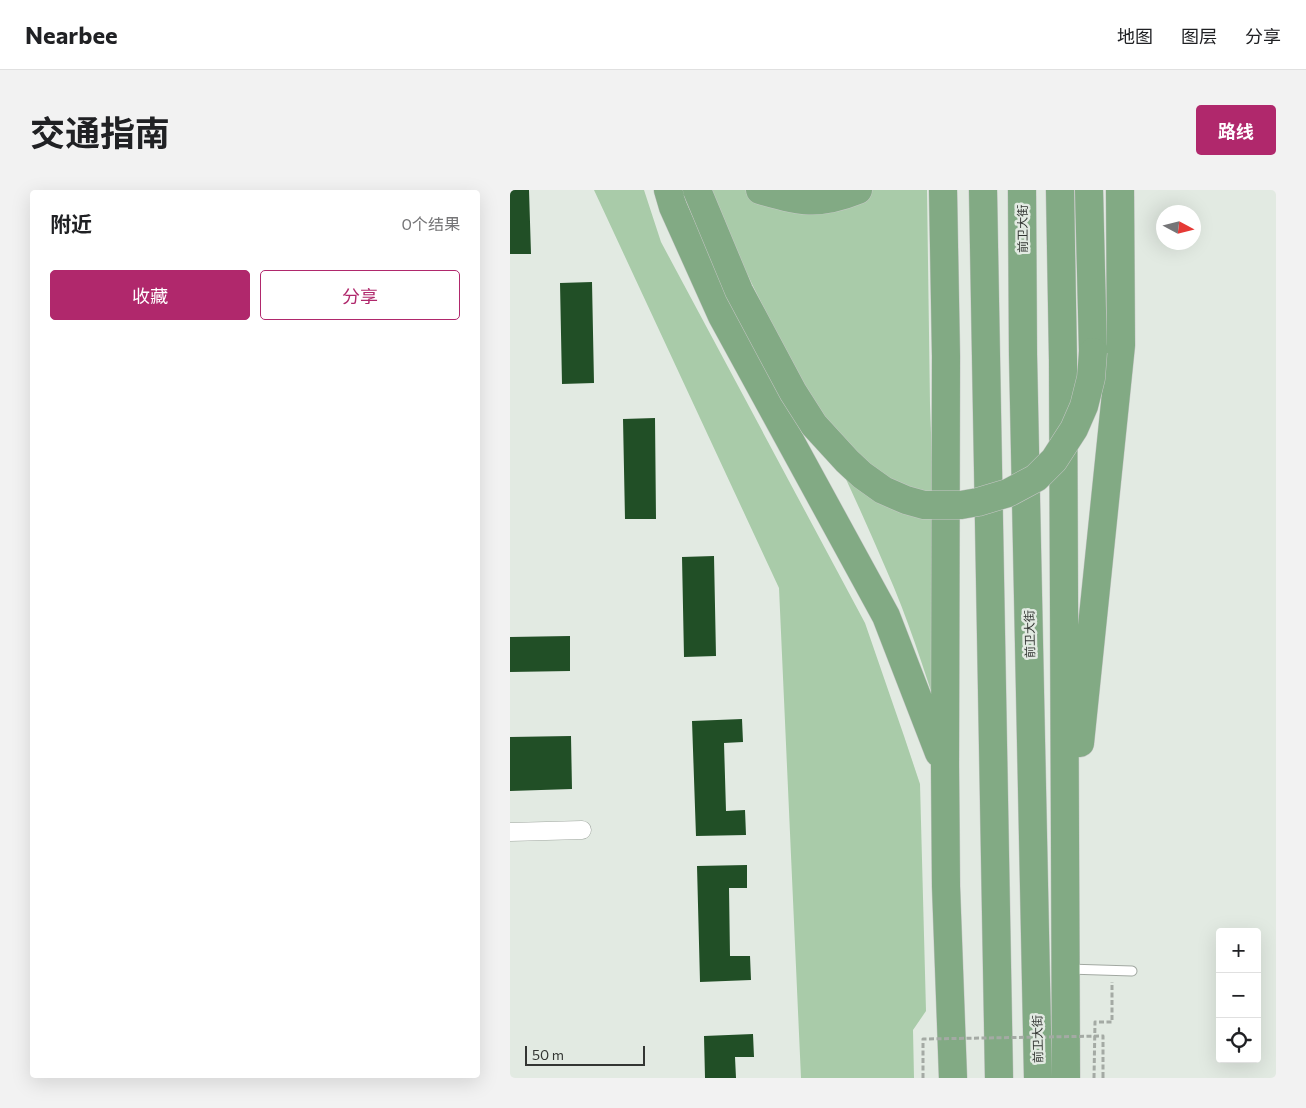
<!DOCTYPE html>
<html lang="zh">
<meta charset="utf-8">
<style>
body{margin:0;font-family:Commissioner,"Noto Sans SC",sans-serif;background:#f2f2f2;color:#202124}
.controls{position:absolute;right:15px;bottom:15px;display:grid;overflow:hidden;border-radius:5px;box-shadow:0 5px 20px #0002}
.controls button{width:45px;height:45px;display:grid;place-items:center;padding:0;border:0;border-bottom:1px solid #e0e0e0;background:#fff;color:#202124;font:25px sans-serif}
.compass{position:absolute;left:646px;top:15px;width:45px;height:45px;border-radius:50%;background:#fff;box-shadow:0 5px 20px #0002;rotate:97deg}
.scale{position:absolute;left:15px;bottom:12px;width:120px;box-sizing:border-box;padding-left:5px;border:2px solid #333633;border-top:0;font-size:14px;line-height:18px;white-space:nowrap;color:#333633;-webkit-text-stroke:4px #e2eae2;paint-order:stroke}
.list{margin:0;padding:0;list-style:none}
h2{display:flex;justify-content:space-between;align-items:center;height:65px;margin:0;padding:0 20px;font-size:21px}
h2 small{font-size:16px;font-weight:400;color:#757577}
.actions{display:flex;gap:10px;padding:15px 20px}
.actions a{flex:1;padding:11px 0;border:1px solid #b0286c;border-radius:5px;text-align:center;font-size:18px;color:#b0286c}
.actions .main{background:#b0286c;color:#fff}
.icon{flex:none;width:28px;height:28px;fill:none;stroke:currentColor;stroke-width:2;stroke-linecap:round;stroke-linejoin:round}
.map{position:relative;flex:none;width:766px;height:888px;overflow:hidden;border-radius:5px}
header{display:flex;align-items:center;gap:30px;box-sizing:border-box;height:70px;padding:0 25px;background:#fff;border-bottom:1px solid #e0e0e0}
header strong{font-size:24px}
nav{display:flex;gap:28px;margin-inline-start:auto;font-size:18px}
.intro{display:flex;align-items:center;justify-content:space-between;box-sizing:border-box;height:120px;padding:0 30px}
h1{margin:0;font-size:35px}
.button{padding:12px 22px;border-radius:5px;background:#b0286c;color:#fff;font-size:18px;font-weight:700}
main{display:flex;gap:30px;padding:0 30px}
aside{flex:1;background:#fff;border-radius:5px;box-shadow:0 5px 20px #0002}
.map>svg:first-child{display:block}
.green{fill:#a9cba9}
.building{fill:#214f26}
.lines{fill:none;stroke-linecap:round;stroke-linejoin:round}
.service-casing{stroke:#a1a8a1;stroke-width:11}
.minor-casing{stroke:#a1a8a1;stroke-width:19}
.trunk-casing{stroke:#c6c7c6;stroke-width:29}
.path{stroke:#a4aaa4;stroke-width:3;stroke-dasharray:5 2.5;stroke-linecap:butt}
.service{stroke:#fff;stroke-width:9}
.minor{stroke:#fff;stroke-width:18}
.trunk{stroke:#82aa84;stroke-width:28}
.trunk-bridge-casing{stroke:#c6c7c6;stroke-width:29;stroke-linecap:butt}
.path-bridge{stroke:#a4aaa4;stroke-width:3;stroke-dasharray:5 2.5;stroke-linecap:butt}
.trunk-bridge{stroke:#82aa84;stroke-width:28}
.labels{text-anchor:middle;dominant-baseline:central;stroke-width:5;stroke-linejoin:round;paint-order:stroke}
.street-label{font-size:12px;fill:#333633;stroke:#e2eae2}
</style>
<header>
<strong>Nearbee</strong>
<nav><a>地图</a><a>图层</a><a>分享</a></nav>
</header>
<div class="intro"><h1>交通指南</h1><a class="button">路线</a></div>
<main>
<aside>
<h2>附近<small>0个结果</small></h2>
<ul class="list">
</ul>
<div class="actions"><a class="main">收藏</a><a>分享</a></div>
</aside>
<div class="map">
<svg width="766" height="888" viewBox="0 0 766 888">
<rect width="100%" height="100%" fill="#e2eae2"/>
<!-- green -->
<path class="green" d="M 84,0 L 134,0 L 151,52 L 355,433 L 394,546 L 410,594 L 416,821 L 403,840 L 404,888 L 291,888 L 269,398 Z
M 198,0 L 417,0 L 420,214 L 431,531 C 414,480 398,428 376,379 C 323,255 262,134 202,14 Z"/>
<!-- building -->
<path class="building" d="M 0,0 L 19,0 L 21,64 L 0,64 Z
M 82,92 L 84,193 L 52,194 L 50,93 Z
M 145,228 L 146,329 L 115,329 L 113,229 Z
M 204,366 L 206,466 L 174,467 L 172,367 Z
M 60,446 L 60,481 L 0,482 L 0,447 Z
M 232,529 L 233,552 L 214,553 L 216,621 L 235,620 L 236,645 L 186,646 L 182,531 Z
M 61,546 L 62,599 L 0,601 L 0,547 Z
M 237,675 L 237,698 L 219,698 L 220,766 L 240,766 L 241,790 L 190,792 L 187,676 Z
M 243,844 L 244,867 L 225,867 L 226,888 L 195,888 L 194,846 Z"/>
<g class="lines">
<defs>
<path id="service" d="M 558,779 L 622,781"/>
<path id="minor" d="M 0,642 L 72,640"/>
<path id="trunk" d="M 158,0 L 163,17 L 212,126 L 376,426 L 429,563
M 250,0 C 290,12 308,16 348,0
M 433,0 L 436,166 L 435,576 L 436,696 L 443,888
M 473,0 L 489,888
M 512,0 L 513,164 L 528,888
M 550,0 L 553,170 L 556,888
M 579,0 L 583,162
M 570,553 L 611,155 L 610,0"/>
</defs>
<!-- service casing -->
<use href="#service" class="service-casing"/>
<!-- minor casing -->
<use href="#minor" class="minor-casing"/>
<!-- trunk casing -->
<use href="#trunk" class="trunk-casing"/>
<!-- path -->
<path class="path" d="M 584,888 L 585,832 L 602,832 L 602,792
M 593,888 L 593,883"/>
<!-- service -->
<use href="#service" class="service"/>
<!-- minor -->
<use href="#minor" class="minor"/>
<!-- trunk -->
<use href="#trunk" class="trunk"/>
<defs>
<path id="trunk-bridge" d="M 187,0 L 229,101 L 283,202 L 304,235 L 337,271 L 352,285 L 373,300 L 396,310 L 414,315 L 451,315 L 468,312 L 498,303 L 526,288 L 544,270 L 564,239 L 574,216 L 581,188 L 583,162"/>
</defs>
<!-- trunk-bridge casing -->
<use href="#trunk-bridge" class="trunk-bridge-casing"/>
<!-- path-bridge -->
<path class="path-bridge" d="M 413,888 L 413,849 L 593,846 L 593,883"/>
<!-- trunk-bridge -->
<use href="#trunk-bridge" class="trunk-bridge"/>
</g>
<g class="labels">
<!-- street labels -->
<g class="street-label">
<text transform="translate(512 39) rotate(-90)">前卫大街</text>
<text transform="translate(519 444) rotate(-91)">前卫大街</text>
<text transform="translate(527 849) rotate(-91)">前卫大街</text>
</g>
</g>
</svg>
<div class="controls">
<button>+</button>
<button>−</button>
<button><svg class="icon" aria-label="locate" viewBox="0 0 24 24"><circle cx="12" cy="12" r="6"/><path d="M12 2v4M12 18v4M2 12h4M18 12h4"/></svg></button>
</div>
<svg class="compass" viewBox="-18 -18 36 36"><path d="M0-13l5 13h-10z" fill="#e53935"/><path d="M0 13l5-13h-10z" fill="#757577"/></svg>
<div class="scale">50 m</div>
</div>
</main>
